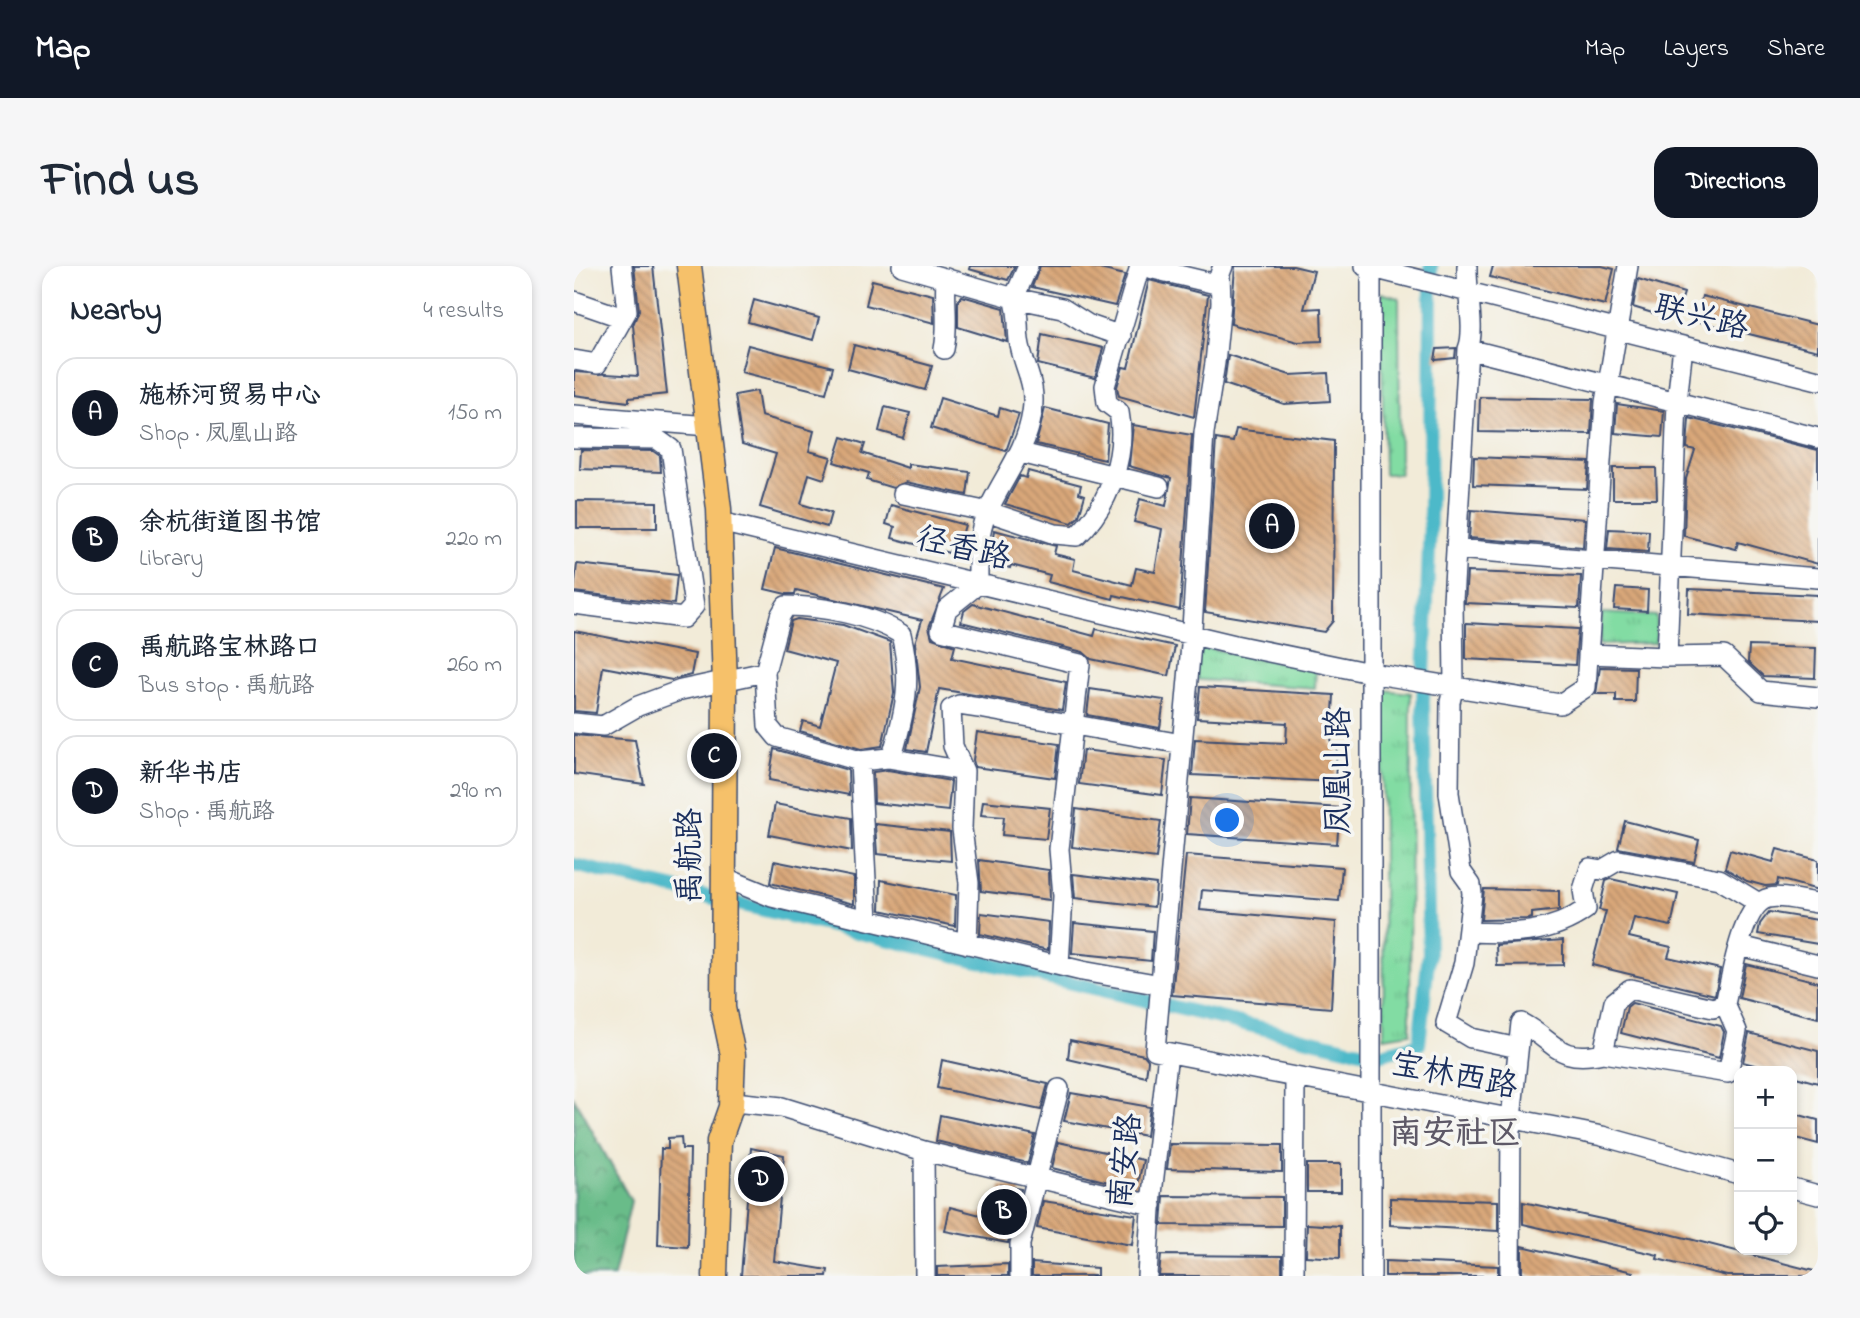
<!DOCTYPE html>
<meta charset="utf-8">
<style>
body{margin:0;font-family:"Indie Flower","LXGW WenKai TC",sans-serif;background:#f6f6f7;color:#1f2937}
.controls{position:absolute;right:21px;bottom:21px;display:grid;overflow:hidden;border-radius:14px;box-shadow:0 4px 10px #0003}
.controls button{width:63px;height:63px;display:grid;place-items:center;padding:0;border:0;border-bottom:2px solid #e0e1e3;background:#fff;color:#1f2937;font:35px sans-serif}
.you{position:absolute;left:654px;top:555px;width:24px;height:24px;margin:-18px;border:5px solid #fff;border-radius:50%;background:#1a73e8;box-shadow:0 0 0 10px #1a73e833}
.badge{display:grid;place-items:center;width:46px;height:46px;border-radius:50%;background:#111827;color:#fff;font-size:23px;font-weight:700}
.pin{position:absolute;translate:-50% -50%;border:4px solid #fff;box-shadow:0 2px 7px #0006}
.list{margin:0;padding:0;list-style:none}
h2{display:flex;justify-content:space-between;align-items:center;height:91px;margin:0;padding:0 28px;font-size:30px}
h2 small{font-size:23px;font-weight:400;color:#747a83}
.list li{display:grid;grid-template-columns:46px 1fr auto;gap:21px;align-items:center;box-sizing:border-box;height:112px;margin:0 14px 14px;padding:0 14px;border:2px solid #e0e1e3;border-radius:21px}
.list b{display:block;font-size:26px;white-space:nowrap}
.list p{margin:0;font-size:23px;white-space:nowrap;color:#747a83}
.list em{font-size:23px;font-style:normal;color:#747a83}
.icon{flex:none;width:38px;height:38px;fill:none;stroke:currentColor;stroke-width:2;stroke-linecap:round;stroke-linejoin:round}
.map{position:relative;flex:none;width:1244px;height:1010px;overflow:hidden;border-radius:21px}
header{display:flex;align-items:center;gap:42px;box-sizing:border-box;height:98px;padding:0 35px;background:#111827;color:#fff}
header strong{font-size:33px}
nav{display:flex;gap:38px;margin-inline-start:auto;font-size:24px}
.intro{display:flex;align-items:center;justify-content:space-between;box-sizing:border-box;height:168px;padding:0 42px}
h1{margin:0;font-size:49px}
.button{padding:18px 32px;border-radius:21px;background:#111827;color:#fff;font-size:24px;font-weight:700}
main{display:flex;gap:42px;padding:0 42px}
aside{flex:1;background:#fff;border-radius:21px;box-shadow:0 4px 10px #0003}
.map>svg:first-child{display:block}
.forest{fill:url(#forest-crowns);stroke:#427674;stroke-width:2}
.park{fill:url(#park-tufts);stroke:#4e8680;stroke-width:2}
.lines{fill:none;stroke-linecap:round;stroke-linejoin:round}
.canal{stroke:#4db9c9;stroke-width:14}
.building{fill:url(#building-back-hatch)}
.minor-casing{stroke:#3b4b70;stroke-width:22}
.major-casing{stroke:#3b4b70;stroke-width:27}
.minor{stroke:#fff;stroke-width:19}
.major{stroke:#f6c16b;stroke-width:24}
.labels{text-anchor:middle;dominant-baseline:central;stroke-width:7;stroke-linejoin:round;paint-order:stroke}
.street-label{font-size:32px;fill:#1b2f5e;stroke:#f6f6f2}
.neighbourhood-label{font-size:33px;font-weight:bold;fill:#5e5967;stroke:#f6f6f2}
</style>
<header>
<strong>Map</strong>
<nav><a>Map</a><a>Layers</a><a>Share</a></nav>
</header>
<div class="intro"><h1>Find us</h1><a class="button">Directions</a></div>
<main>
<aside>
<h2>Nearby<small>4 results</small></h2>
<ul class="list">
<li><span class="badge">A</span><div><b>施桥河贸易中心</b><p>Shop · 凤凰山路</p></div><em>150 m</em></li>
<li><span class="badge">B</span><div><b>余杭街道图书馆</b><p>Library</p></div><em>220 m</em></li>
<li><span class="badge">C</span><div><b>禹航路宝林路口</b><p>Bus stop · 禹航路</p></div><em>260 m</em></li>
<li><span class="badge">D</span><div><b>新华书店</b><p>Shop · 禹航路</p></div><em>290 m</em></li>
</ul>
</aside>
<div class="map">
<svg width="1244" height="1010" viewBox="0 0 1244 1010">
<defs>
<pattern id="forest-crowns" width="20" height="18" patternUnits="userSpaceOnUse" patternTransform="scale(1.75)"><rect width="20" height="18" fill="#69bc89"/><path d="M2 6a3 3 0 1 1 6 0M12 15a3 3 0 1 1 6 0" fill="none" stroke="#569973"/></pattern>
<pattern id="park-tufts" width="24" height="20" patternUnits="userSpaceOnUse" patternTransform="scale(1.75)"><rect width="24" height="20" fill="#82dca3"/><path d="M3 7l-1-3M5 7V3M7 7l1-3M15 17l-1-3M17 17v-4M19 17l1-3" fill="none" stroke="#70bd8f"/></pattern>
<pattern id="building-back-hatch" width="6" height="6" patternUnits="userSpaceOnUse" patternTransform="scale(1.75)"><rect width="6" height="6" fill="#d9a779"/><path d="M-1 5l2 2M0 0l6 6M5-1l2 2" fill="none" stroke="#af8866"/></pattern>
</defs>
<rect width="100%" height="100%" fill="#f6f6f2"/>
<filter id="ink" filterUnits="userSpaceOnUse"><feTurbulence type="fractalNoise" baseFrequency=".0143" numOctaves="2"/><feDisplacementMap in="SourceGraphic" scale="14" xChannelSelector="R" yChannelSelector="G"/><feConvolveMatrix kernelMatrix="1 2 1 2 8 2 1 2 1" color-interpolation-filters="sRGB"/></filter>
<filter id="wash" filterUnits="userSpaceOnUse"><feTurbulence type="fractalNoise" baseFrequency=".00686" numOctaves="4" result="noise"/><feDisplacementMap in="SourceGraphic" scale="28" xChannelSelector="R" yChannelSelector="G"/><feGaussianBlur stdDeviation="1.57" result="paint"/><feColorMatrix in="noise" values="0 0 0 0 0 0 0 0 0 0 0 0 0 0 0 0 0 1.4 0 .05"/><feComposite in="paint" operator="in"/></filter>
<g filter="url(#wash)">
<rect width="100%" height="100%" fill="#f2ebd8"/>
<!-- forest -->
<path class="forest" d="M 0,832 L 57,935 L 40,1010 L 0,1010 Z"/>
<!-- park -->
<path class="park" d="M 807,27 L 825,32 L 826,208 L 810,208 Z
M 1028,347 L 1082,350 L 1082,377 L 1025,379 Z
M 617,379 L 742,403 L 741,422 L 614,413 Z
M 808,424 L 837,427 L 836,767 L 810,771 Z"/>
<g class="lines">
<!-- canal -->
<path class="canal" d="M 0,599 L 772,782 L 805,789 L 845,778 L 855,687 L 849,436 L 856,257 L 857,0"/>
</g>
<g id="blocks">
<!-- building -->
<path class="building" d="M 60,0 L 79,0 L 93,128 L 55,132 L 55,136 L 0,129 L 0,106 L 64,110 L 59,59 L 65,44 Z
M 396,0 L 441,0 L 434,14 L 395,3 Z
M 466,0 L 513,0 L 551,9 L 541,40 L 458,21 Z
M 661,0 L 719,0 L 740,5 L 730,43 L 747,42 L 748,75 L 724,76 L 657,58 Z
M 919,0 L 1028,0 L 1040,3 L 1031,39 L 916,11 Z
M 1064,13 L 1110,27 L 1101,54 L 1059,41 Z
M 298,14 L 359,29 L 360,57 L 292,39 Z
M 575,14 L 634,29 L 620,151 L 545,130 L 543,121 L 549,101 L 554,102 Z
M 388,30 L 430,42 L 433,76 L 384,61 L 384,35 Z
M 1128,30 L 1244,59 L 1244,85 L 1122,55 Z
M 180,34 L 245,52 L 239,74 L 174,56 Z
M 468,68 L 529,82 L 521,112 L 464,98 Z
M 174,79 L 259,101 L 252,127 L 167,106 Z
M 280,79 L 358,100 L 351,124 L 274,103 Z
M 882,82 L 881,92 L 861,94 L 863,83 Z
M 654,89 L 716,109 L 754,107 L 756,135 L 710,138 L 650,118 Z
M 183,125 L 187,150 L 240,165 L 235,185 L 257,191 L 250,213 L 235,208 L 227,238 L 257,247 L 253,261 L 186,241 L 202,188 L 168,178 L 161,129 Z
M 906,131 L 1019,133 L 1017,168 L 905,166 Z
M 366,132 L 424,150 L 426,142 L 445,148 L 432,185 L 357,162 Z
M 1043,138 L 1090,145 L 1088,171 L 1041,167 Z
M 311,141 L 336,147 L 329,172 L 305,165 Z
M 471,142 L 534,158 L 531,194 L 462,178 Z
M 1115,152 L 1244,184 L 1244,298 L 1164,276 L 1162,283 L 1110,270 L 1112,213 L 1121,184 L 1113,182 Z
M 559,159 L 618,169 L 606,344 L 540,329 L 539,333 L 474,316 L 476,309 L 437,299 L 436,302 L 416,297 L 420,264 L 482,280 L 480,288 L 501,293 L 499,304 L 558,319 L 562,302 L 581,306 L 588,263 L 560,256 L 566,233 L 592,240 L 597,212 L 555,200 Z
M 662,163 L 760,175 L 759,355 L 750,366 L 631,346 L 642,173 L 659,176 Z
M 268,171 L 291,178 L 288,187 L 334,202 L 334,198 L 396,206 L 393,229 L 332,216 L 319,222 L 293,214 L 295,207 L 260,196 Z
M 7,184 L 79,185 L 86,190 L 87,206 L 6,203 Z
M 900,191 L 1015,196 L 1013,223 L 899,219 Z
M 1039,202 L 1082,202 L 1083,233 L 1039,233 Z
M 454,205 L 507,219 L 505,227 L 511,229 L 505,250 L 498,257 L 431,238 L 446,210 L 452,212 Z
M 3,235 L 83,236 L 83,262 L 3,262 Z
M 317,239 L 391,259 L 384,283 L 377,281 L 375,287 L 318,272 L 321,261 L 312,258 Z
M 897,244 L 1011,253 L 1009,281 L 895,272 Z
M 1035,263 L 1075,265 L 1074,286 L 1033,283 Z
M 201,282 L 370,323 L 355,361 L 358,372 L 381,380 L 378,392 L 492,416 L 488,444 L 365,423 L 352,486 L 333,483 L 346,421 L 341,377 L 348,354 L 222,324 L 221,328 L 212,328 L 191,323 Z
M 3,298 L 103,309 L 100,338 L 0,326 Z
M 893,306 L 1007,310 L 1005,342 L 891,337 Z
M 1042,322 L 1074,324 L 1073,345 L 1040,343 Z
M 1115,323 L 1244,329 L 1244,355 L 1114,348 Z
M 399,338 L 520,370 L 522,363 L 601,380 L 595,410 L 517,393 L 509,386 L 387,356 L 390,345 Z
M 223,353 L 269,359 L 316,376 L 320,427 L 308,480 L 287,483 L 226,465 L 229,455 L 246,460 L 262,397 L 210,383 L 217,355 Z
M 892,357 L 1004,363 L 1001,399 L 892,393 Z
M 0,365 L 121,388 L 117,409 L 98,414 L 29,401 L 22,447 L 0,445 Z
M 1175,380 L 1242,382 L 1241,412 L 1189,410 L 1174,396 Z
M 1026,401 L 1062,402 L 1061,436 L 1042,436 L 1042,428 L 1022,428 Z
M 626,421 L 760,429 L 757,479 L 763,479 L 761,516 L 618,509 L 621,473 L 712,477 L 713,457 L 623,452 Z
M 516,423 L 590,434 L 586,462 L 513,449 Z
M 403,466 L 485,478 L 481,512 L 401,501 L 399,494 Z
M 0,469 L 61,474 L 70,518 L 0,508 Z
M 200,483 L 274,504 L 275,529 L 195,514 Z
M 509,484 L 592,494 L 588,529 L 505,518 Z
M 314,504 L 377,515 L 374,545 L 300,537 L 299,506 Z
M 616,532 L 766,542 L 763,578 L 613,568 Z
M 409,535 L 476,542 L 472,573 L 428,569 L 430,551 L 407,549 Z
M 201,538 L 277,552 L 278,585 L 195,569 Z
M 502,543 L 587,555 L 582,592 L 498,581 Z
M 1051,555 L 1125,574 L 1120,596 L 1044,582 Z
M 301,558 L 376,566 L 377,595 L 303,588 Z
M 1203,583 L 1244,594 L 1244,624 L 1204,613 L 1203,619 L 1191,620 L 1173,615 L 1151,602 L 1156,584 L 1199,596 Z
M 612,589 L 768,601 L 765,635 L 628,624 L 626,644 L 762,656 L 757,742 L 598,729 Z
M 405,594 L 475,604 L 476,634 L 407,625 Z
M 200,595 L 280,611 L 280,638 L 196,617 Z
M 499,608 L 582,618 L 580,641 L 501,632 Z
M 1037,613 L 1104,628 L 1097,660 L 1060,652 L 1055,671 L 1097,681 L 1094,691 L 1146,703 L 1141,729 L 1018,699 L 1032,645 L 1025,644 L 1032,615 Z
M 307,614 L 382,629 L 381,660 L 306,644 Z
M 910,623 L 985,625 L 985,644 L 958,647 L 958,652 L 954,653 L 907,654 Z
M 1195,646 L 1244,654 L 1244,678 L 1184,668 L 1186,658 Z
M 407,647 L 475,656 L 474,684 L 406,668 Z
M 500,657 L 579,665 L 577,695 L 498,687 Z
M 989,674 L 989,699 L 923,700 L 922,679 Z
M 1172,698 L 1244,716 L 1244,752 L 1165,732 Z
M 1058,737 L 1147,760 L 1150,766 L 1145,792 L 1047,767 L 1053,741 Z
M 1175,767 L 1244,785 L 1244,817 L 1218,810 L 1218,805 L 1202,805 L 1169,796 Z
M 496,774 L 570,789 L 574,794 L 572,811 L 494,793 Z
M 368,794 L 474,818 L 467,844 L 363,822 Z
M 497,827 L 576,841 L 572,870 L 490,855 Z
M 1218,847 L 1244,854 L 1244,878 L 1218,871 Z
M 366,849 L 461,869 L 454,897 L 362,875 Z
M 107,871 L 108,883 L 116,883 L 114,981 L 84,979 L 87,883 L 94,883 L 94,872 Z
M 484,876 L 569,894 L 563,923 L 478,902 Z
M 596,878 L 708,879 L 708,906 L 593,903 Z
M 177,882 L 210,889 L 200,995 L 254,1004 L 253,1010 L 167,1010 Z
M 733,898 L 767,898 L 767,926 L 733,926 Z
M 427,919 L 447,923 L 434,977 L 371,965 L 376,941 L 406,949 L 424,938 Z
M 590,930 L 708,931 L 708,960 L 588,959 Z
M 816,932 L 924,935 L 924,965 L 816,959 Z
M 469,935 L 562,949 L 558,979 L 463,962 Z
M 949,936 L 1092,967 L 1240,1005 L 1239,1010 L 1153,1010 L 1083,993 L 1084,989 L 949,958 Z
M 733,958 L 766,960 L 766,992 L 732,990 Z
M 948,980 L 1059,1006 L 1058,1010 L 961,1010 L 948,1007 Z
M 587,989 L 708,990 L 708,1010 L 585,1010 Z
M 811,995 L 924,1000 L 924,1010 L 811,1010 Z
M 458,997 L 523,1002 L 523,1010 L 458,1010 Z
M 434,998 L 434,1010 L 363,1010 L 363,1001 Z"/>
</g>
</g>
<g filter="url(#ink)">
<use href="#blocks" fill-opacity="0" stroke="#3b4b70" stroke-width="2"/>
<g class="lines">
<defs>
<path id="minor" d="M 328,0 L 440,32 C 446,51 443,58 445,74 C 449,102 463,115 458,147 C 452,188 424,217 410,254 C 403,276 404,296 404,318 L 373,343 L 367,364 L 506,398 L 485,583 L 489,630 L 485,699
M 454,0 L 440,32 L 488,42 L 515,59 L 547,70
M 567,0 L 646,19
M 649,0 L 646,8 L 647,37 L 641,97 L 630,167 L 617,379 L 581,784 L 1028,870 L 1165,908
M 791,0 L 1244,114
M 797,0 L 797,1010
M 893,0 C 892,24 902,64 894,83 L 879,335 L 880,420 L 876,436 L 875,527 L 887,605 L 897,619 L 898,628 L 890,697 L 872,757 L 897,772 L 944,782
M 0,35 L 49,52 L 53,45 L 48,0
M 370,83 C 375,59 370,36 372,12
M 894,83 L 1244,172
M 0,94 L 23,98 L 49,52
M 0,149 L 134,160
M 0,172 L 83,173 L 97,183 L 120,340 L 109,352 L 0,338
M 447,187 L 585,221
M 329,228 L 415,246 L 481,268 L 503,270 C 535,240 553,189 545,146 L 533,137 L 531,120 L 566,0
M 146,256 L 661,379 L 796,407 L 986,438 L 1012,421 L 1031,136 L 1054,0
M 882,283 L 1244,312
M 1014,388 L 1093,391 L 1103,136 L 1109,80
M 1093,391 L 1150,390 L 1187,425 L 1244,431
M 191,406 L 194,460 L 203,471 L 286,495
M 0,457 L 29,460 L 64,440 L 107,424 L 191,406 L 206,350 L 212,340 C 248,340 297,349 327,368 C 338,414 332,442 319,487 L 314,492 L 286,495 L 294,654
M 314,492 L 390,505
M 149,611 L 198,631 L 508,705 L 587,719
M 895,666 C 938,668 976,669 1012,643 L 1009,624 L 1016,602 L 1028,604 L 1045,594 L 1145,613 L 1183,636
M 393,678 L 395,617 L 388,563 L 390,505 L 379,480 L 377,443 L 385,439 L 405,442 L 608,478
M 1166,680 L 1244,699
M 1029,787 L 1154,807 L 1163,765 L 1151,738
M 160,836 L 208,841 L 350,885 L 578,939
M 350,885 L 351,1010
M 1218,922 L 1244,929
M 446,1010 L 446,978 L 485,823
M 573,1010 L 578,928 L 594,787
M 720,1010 L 721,811
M 936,1010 L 937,853 L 947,757 C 983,776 982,797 1029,787 L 1040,736 L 1056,723 L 1139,742 L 1151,738 C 1157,713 1168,637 1195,632 C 1209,629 1230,636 1244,637"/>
<path id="major" d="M 115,0 L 145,243 L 151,418 L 149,742 L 159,789 L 157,841 L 145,875 L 141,1010"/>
</defs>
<!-- minor casing -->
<use href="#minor" class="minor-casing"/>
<!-- major casing -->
<use href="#major" class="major-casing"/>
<!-- minor -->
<use href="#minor" class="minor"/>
<!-- major -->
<use href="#major" class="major"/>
</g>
</g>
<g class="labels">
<!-- street labels -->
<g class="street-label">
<text transform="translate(1127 53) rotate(14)">联兴路</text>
<text transform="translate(389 284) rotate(13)">径香路</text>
<text transform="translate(766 505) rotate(-90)">凤凰山路</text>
<text transform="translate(117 590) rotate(-90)">禹航路</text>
<text transform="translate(880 811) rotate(11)">宝林西路</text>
<text transform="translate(553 895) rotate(-84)">南安路</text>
</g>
<!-- neighbourhood labels -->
<g class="neighbourhood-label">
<text x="881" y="869">南安社区</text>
</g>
</g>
</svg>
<div class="controls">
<button>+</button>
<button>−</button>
<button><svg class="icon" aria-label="locate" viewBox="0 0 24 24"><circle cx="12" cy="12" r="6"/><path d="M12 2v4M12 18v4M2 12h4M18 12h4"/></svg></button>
</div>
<div class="you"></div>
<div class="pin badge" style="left:698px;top:260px">A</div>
<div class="pin badge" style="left:430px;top:946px">B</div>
<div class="pin badge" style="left:140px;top:490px">C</div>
<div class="pin badge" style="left:187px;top:913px">D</div>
</div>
</main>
